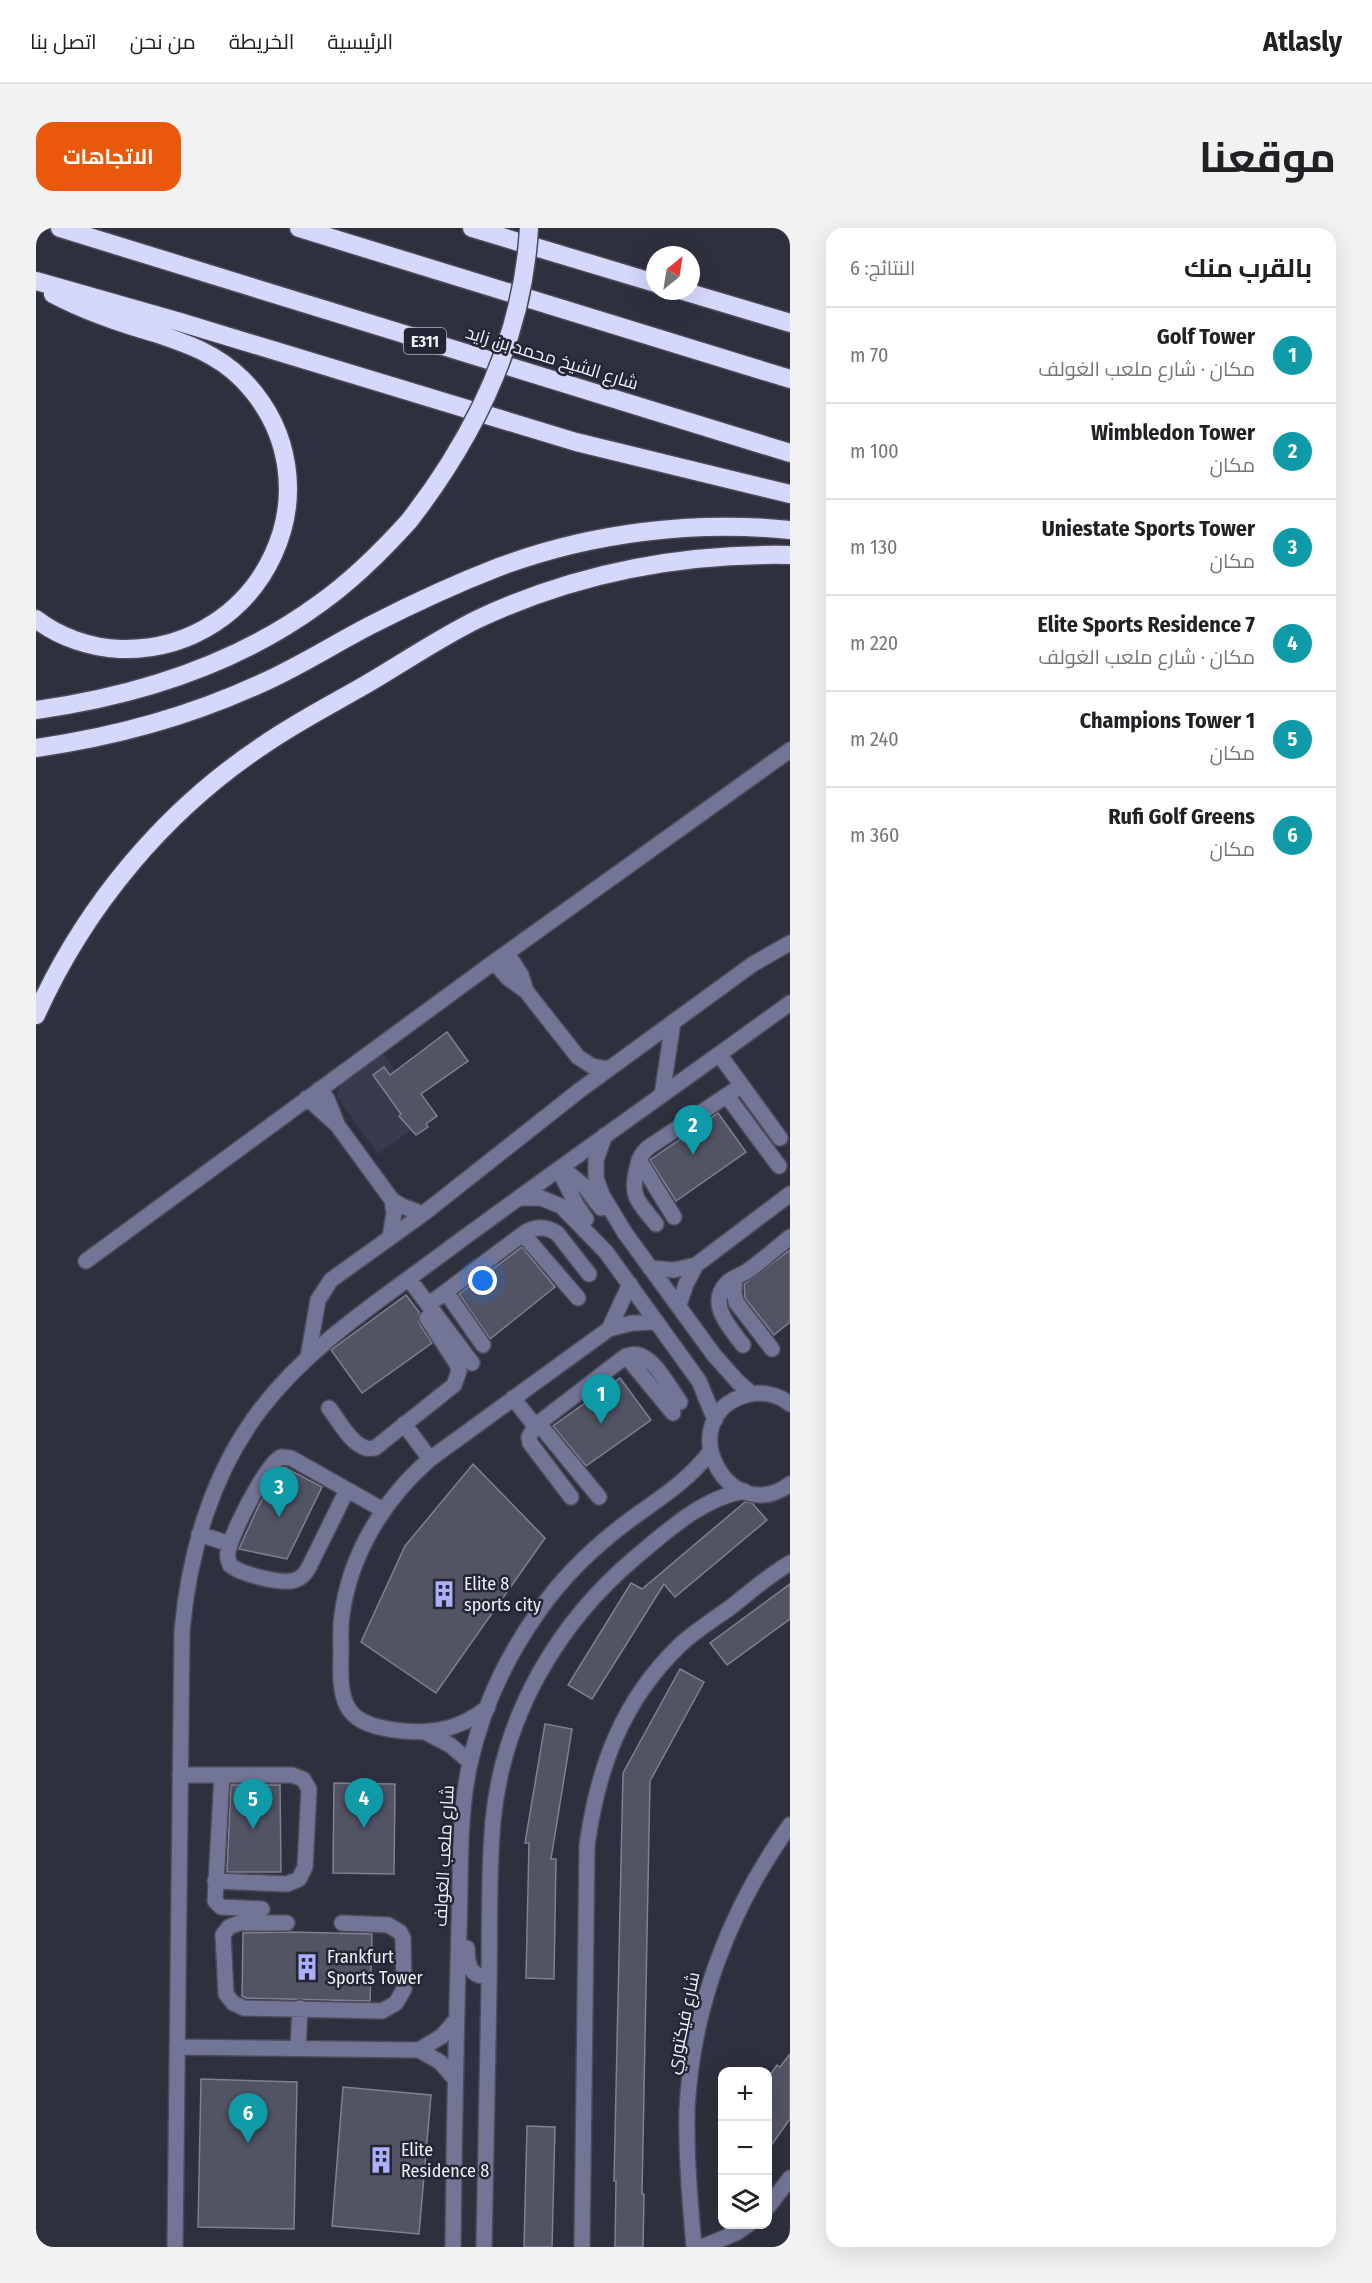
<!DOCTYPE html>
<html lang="ar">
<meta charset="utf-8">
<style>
body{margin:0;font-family:"Fira Sans Condensed",Cairo,sans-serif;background:#f2f2f2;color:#202124;direction:rtl}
.controls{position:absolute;right:18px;bottom:18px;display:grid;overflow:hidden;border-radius:12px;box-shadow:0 6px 24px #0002}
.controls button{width:54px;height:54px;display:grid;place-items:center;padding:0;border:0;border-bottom:2px solid #e0e0e0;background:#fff;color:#202124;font:30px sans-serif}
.compass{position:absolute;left:610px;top:18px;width:54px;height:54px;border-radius:50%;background:#fff;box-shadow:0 6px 24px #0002;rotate:30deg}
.you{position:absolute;left:447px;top:1053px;width:21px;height:21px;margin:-15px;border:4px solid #fff;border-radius:50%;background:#1a73e8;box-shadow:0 0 0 9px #1a73e833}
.badge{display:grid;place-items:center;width:39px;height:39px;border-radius:50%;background:#ea580c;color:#fff;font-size:20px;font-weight:700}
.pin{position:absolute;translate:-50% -50px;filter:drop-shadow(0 2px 3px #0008)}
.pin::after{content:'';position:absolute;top:32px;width:21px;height:18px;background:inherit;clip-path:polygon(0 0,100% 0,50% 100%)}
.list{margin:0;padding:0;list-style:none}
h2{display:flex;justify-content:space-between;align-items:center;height:78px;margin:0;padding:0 24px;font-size:26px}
h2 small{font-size:20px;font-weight:400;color:#757577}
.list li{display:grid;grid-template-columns:39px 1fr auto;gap:18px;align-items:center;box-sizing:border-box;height:96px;padding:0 24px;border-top:2px solid #e0e0e0}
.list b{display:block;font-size:22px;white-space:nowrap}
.list p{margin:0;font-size:20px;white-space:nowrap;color:#757577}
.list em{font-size:20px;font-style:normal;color:#757577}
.icon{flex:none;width:33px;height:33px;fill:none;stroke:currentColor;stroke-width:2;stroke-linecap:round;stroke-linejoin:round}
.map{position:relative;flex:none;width:754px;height:2019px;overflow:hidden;direction:ltr;border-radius:18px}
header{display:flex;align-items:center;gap:36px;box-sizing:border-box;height:84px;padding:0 30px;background:#fff;border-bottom:2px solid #e0e0e0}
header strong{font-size:28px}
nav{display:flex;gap:33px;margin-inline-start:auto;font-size:21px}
.intro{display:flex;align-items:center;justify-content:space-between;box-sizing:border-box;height:144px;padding:0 36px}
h1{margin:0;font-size:42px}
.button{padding:15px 27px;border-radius:18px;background:#ea580c;color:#fff;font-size:21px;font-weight:700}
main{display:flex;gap:36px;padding:0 36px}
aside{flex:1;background:#fff;border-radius:18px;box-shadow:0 6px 24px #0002}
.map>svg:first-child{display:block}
.built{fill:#393a4e}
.building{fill:#525363;stroke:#7f8091;stroke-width:1.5}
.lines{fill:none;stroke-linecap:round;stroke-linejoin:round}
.minor-casing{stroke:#4a4b58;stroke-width:18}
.highway-casing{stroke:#4a4b58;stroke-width:21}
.minor{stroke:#737597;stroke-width:15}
.highway{stroke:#d5d8fa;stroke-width:18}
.highway-bridge-casing{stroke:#4a4b58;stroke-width:21;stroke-linecap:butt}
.highway-bridge{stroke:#d5d8fa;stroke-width:18}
.labels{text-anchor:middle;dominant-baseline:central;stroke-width:5;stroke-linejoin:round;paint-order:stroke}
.shield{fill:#252633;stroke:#b2b3be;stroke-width:1.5}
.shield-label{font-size:16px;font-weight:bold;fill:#eeeff9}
.street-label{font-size:18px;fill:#eeeff9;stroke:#252633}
.poi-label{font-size:18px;fill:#eeeff9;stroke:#252633;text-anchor:start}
</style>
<header>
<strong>Atlasly</strong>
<nav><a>الرئيسية</a><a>الخريطة</a><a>من نحن</a><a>اتصل بنا</a></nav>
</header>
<div class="intro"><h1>موقعنا</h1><a class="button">الاتجاهات</a></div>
<main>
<aside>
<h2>بالقرب منك<small>النتائج: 6</small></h2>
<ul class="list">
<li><span class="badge" style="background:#0f9aa8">1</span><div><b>Golf Tower</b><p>مكان · شارع ملعب الغولف</p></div><em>70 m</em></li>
<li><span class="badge" style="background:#0f9aa8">2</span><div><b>Wimbledon Tower</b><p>مكان</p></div><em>100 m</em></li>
<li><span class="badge" style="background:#0f9aa8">3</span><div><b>Uniestate Sports Tower</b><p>مكان</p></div><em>130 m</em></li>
<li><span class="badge" style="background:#0f9aa8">4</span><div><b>Elite Sports Residence 7</b><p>مكان · شارع ملعب الغولف</p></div><em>220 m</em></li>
<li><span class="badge" style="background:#0f9aa8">5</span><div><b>Champions Tower 1</b><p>مكان</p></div><em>240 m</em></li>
<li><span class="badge" style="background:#0f9aa8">6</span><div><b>Rufi Golf Greens</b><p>مكان</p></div><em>360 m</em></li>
</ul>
</aside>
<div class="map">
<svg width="754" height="2019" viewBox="0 0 754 2019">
<rect width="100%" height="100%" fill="#2f303e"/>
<!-- built -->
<path class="built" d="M 346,824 L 393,889 L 342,926 L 301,869 L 306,853 Z"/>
<!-- building -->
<path class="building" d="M 411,804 L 432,833 L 385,866 L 401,888 L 390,896 L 392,899 L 380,907 L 363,888 L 365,886 L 337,847 L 348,839 L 354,847 Z
M 682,885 L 710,924 L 640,973 L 614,932 Z
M 486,1019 L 519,1059 L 454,1111 L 423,1066 Z
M 754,1022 L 754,1094 L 738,1107 L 709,1070 L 708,1056 Z
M 370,1067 L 383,1084 L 383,1095 L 396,1115 L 326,1165 L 295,1122 Z
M 584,1150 L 615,1192 L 550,1238 L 517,1198 Z
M 437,1236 L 509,1310 L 400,1465 L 325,1414 L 369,1318 Z
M 248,1239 L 286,1259 L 251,1331 L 203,1321 L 223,1277 L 239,1250 Z
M 709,1274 L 716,1275 L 731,1292 L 639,1369 L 628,1356 L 556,1471 L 532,1457 L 595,1355 L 606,1361 Z
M 754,1356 L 754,1391 L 691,1437 L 674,1415 Z
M 644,1441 L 668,1454 L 614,1553 L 606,1966 L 608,1966 L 607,2019 L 579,2019 L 580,1953 L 578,1953 L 587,1545 Z
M 509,1496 L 536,1501 L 515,1631 L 520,1631 L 518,1751 L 490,1750 L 493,1615 L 489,1615 Z
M 298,1555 L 359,1556 L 358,1646 L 297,1645 Z
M 195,1557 L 244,1557 L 245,1644 L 191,1644 Z
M 254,1704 L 336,1706 L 334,1773 L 210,1770 L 206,1768 L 207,1705 Z
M 754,1826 L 754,1891 L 732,1922 L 732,1850 L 741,1837 L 744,1839 Z
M 165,1851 L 261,1854 L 258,2001 L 162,1999 Z
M 307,1859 L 395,1867 L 383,2006 L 296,1998 Z
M 491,1898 L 519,1899 L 516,2019 L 488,2019 Z"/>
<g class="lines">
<defs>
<path id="minor" d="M 471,725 L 485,747 L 490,763
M 458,734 L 472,750 L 490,763 L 542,829 L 556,838 L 572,841
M 683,826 L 744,910
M 284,861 L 291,871 L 302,898 L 356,972 L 366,978 L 387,986
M 626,867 L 637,794
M 691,868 L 743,938
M 271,870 L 300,896
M 569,907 L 560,932 L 560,950 L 566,967 L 589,1005 L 678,1127 L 702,1154 L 716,1166
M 603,932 L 638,989
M 526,940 L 548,958 L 565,980
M 523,942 L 541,978 L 550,991
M 483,970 L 505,970 L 525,978 L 570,1024 L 663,1153 L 679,1192
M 620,996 C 605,976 594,971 600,945 C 602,934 604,926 613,919 L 705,858
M 487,1006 L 542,1070
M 354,1009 L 358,985 L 356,972
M 50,1033 L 458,734 L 754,522
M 614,1040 L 638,1042 L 660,1037
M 699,1050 L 698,1064 L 700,1074 L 736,1121
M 373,1051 L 436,1135
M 410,1064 L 447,1117
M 392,1077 L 487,1006 C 498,998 509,998 521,1005 L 553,1046
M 643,1077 L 650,1056 L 660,1037 L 754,966
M 573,1101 L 594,1056
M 707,1117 C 695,1101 671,1077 690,1056 C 695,1050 703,1048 710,1044 C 725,1034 739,1021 754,1009
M 590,1128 L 637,1185
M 272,1129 L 282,1072 L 295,1052 L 387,986 L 544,862 L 717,736 L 754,715
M 477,1170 L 499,1198
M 754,1176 C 742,1166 725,1163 710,1167 C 634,1190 692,1302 754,1256
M 293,1180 C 304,1194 319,1225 339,1220 L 418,1157 L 423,1143 L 421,1136 L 391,1090
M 368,1196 L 394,1231
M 503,1196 L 563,1269
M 311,1262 L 273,1339 C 270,1345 266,1350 259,1352 C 247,1357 204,1346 194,1337 C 192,1333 191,1329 192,1324 C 195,1306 230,1236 245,1229 L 255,1230 L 347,1282
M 535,1269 L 494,1215 L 493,1209 L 499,1198 L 586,1131 C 612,1113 631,1157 644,1174
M 163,1306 L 194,1316
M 452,1479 C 426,1500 400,1506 367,1503 C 308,1497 303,1478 305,1424 C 305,1412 304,1399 306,1387 C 314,1326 348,1271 394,1231 L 573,1101 L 596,1095 L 621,1094
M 391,1505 L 414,1517 L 434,1534
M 144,1547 L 256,1547 L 267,1551 L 273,1561 L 269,1639 L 263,1651 L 251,1656 L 179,1653
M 186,1548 L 179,1673 L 185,1679 L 226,1681
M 251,1695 L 203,1695 L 193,1699 L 187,1707 L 190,1766 L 197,1775 L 208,1780 L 346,1783 L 360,1775 L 368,1761 L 367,1710 L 364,1704 L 352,1697 L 306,1695
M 431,1720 C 431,1736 434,1750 453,1748
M 141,1819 L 383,1822 L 404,1834 L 419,1851
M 262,1821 L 264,1780
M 383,1822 L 406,1808 L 420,1792
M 732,1979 L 754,1950
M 139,2019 L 146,1403 C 153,1325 176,1245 224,1182 C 275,1115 348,1070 414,1020 C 527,937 641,857 754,775
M 417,2019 C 418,1913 420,1808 423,1702 C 425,1647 422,1589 434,1535 C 446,1481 471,1428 503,1383 C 528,1347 560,1317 595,1291 C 624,1270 653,1252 674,1224
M 448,2019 C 449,1933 451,1847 453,1760 C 454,1705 452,1648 457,1593 C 467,1488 521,1395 601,1328 C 632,1302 667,1270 708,1263
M 546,2019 L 551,1617 C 562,1539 586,1473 644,1417 C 659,1403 678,1391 695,1379 C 714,1364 733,1347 754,1335
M 658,2019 C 654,1973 650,1928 651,1882 C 656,1779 694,1680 754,1597
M 666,2019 L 700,2005 L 713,1996"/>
<path id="highway" d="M 24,0 L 754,225
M 263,0 L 754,151
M 436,0 L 619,55
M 0,53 L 144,94 L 540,214 L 754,266
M 647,63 L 754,95
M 0,391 C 23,409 55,420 84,421 C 228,425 308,255 206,151 C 181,126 152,116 119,105 C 84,95 49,83 17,66
M 0,482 C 100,468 201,436 283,376 C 317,352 346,323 373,293
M 0,520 C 78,509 155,488 226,455 C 264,438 298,416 335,397 C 376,376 419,356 463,339 C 554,305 657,292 754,302
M 0,787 C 49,678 129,582 229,516 C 261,494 296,476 329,457 C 367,435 403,410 442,391 C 540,345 646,325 754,327"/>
</defs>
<!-- minor casing -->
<use href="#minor" class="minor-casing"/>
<!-- highway casing -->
<use href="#highway" class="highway-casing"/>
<!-- minor -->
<use href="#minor" class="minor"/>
<!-- highway -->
<use href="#highway" class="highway"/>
<defs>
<path id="highway-bridge" d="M 373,293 C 439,208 487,109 493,0"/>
</defs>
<!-- highway-bridge casing -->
<use href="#highway-bridge" class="highway-bridge-casing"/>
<!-- highway-bridge -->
<use href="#highway-bridge" class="highway-bridge"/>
</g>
<!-- icons -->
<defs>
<symbol id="building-bare" viewBox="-9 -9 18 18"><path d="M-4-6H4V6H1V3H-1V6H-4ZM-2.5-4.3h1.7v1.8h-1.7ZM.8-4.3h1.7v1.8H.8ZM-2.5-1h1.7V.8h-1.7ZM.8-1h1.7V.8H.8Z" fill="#acaffb" stroke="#252633" stroke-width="2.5" paint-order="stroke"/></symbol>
</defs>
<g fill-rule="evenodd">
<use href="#building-bare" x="389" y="1347" width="38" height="38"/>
<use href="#building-bare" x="252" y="1720" width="38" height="38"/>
<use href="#building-bare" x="326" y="1913" width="38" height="38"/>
</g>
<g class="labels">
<!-- shield labels -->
<rect class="shield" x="368" y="100" width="42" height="26" rx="4.5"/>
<g class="shield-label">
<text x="389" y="113">E311</text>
</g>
<!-- street labels -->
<g class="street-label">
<text transform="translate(516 130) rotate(17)">شارع الشيخ محمد بن زايد</text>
<text transform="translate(408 1628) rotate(-87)">شارع ملعب الغولف</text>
<text transform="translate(647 1795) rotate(-78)">شارع فيكتوري</text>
</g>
<!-- poi labels -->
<g class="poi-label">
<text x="428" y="1356">Elite 8<tspan x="428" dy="21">sports city</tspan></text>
<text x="291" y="1729">Frankfurt<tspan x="291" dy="21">Sports Tower</tspan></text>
<text x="365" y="1922">Elite<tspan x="365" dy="21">Residence 8</tspan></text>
</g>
</g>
</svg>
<div class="controls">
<button>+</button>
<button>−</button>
<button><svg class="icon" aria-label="layers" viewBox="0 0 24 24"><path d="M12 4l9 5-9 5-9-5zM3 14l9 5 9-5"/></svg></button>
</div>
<svg class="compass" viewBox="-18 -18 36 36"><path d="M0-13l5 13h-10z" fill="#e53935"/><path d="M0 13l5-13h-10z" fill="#757577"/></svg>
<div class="you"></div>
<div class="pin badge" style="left:565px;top:1196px;background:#0f9aa8">1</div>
<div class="pin badge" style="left:657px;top:927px;background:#0f9aa8">2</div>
<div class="pin badge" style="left:243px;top:1289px;background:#0f9aa8">3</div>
<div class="pin badge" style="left:328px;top:1600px;background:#0f9aa8">4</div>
<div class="pin badge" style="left:217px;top:1601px;background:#0f9aa8">5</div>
<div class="pin badge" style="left:212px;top:1915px;background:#0f9aa8">6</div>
</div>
</main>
